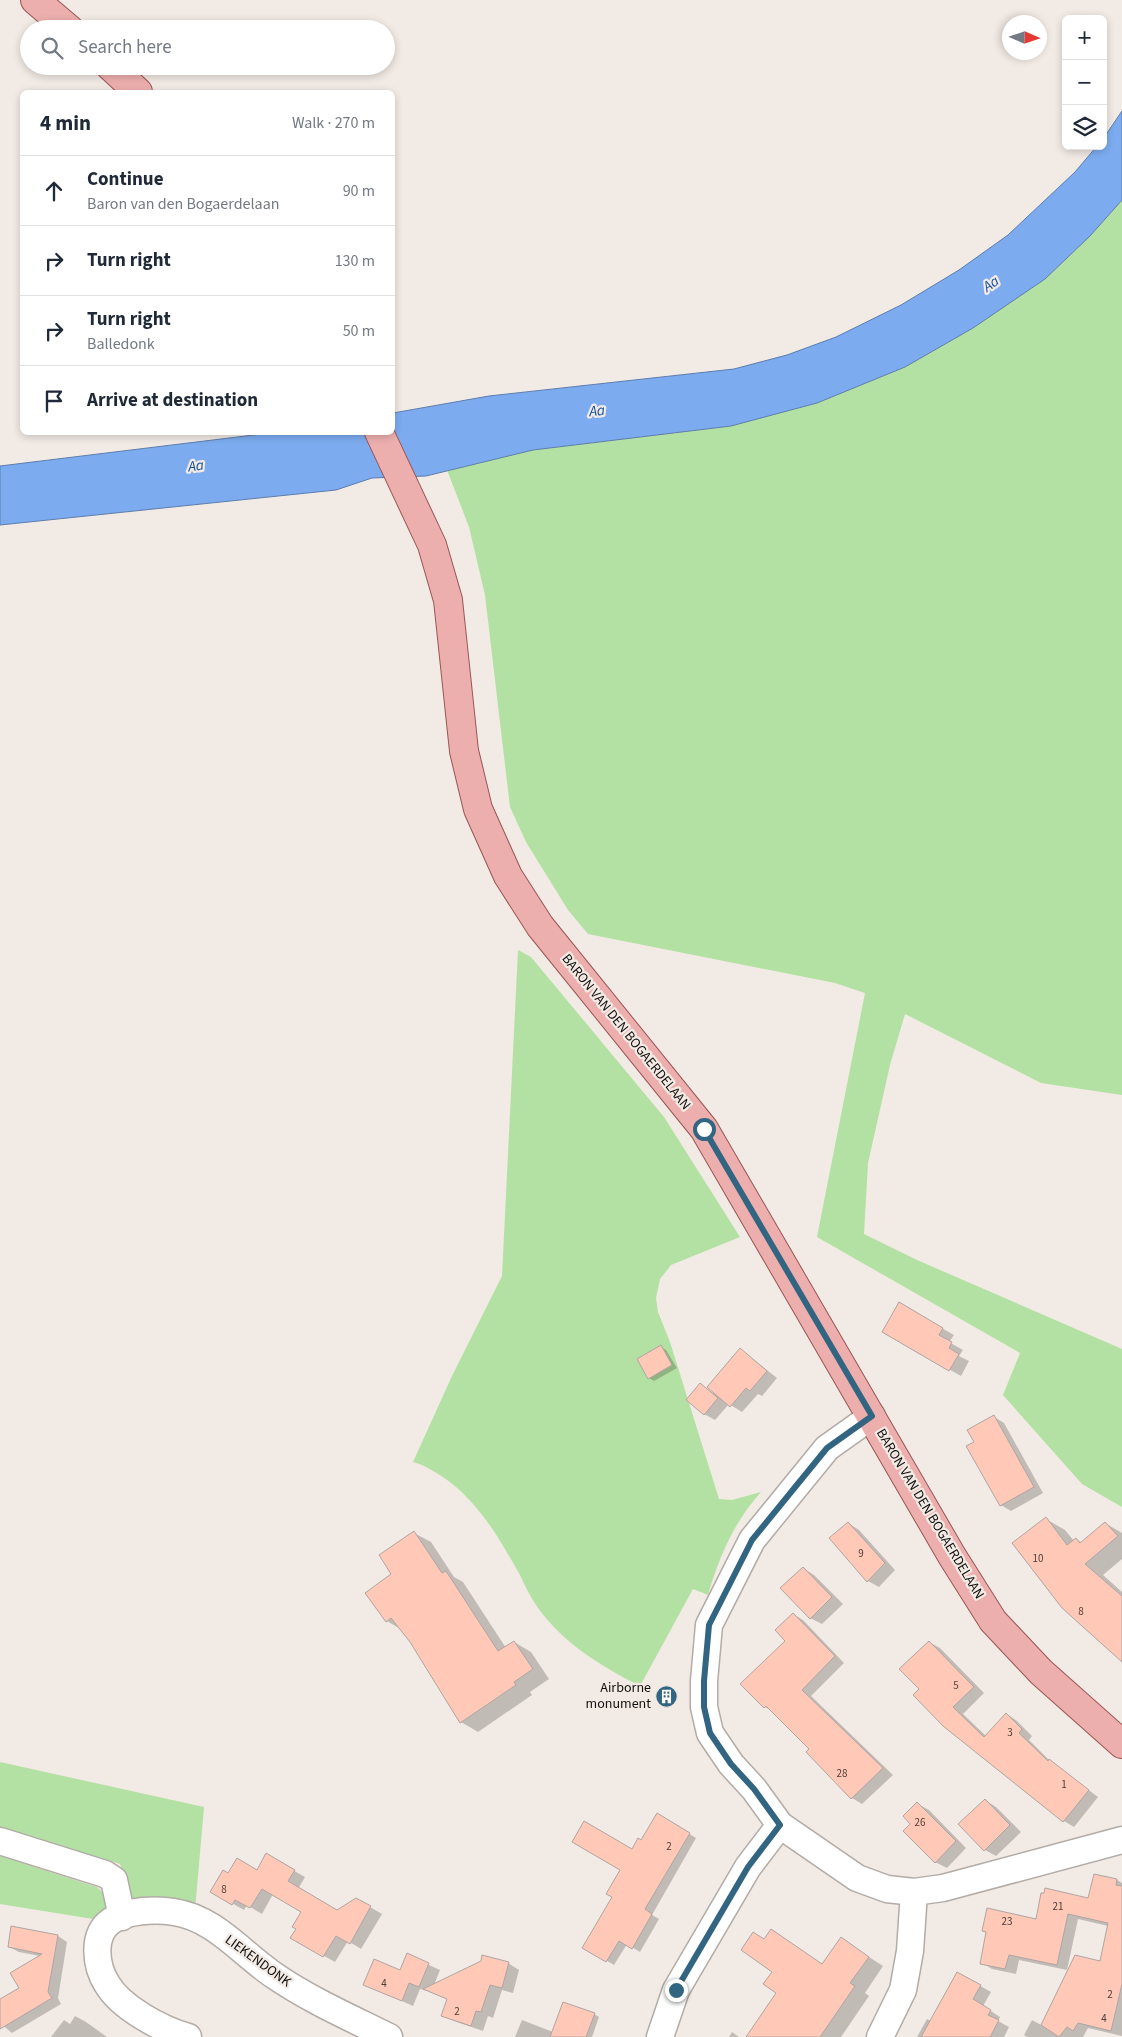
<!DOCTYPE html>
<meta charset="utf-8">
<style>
body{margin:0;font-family:"Source Sans 3",sans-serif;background:#f6f6f7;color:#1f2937}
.controls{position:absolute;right:15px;top:15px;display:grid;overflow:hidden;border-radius:8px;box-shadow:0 2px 8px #0003}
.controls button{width:45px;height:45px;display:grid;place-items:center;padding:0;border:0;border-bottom:1px solid #e0e1e3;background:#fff;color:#1f2937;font:25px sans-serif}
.compass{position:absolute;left:1002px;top:15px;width:45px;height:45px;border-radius:50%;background:#fff;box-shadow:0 2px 8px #0003;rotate:93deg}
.stop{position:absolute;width:15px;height:15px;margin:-11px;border:4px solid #316581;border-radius:50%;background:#fff}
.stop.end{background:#316581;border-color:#fff;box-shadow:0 1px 5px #0008}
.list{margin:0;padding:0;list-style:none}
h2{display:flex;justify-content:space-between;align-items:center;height:65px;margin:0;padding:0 20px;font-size:21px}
h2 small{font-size:16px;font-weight:400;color:#747a83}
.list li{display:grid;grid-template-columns:32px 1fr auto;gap:15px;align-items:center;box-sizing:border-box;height:70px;padding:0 20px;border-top:1px solid #e0e1e3}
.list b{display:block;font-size:19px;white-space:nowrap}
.list p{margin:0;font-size:16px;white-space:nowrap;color:#747a83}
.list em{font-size:16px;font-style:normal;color:#747a83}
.icon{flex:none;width:28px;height:28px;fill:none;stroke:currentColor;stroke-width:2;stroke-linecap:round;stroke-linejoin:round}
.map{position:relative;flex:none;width:1122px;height:2037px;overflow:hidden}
.search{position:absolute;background:#fff;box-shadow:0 2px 8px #0003;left:20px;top:20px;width:375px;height:55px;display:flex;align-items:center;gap:12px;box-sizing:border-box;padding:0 18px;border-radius:28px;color:#747a83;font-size:19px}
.panel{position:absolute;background:#fff;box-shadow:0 2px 8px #0003;left:20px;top:90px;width:375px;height:345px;border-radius:8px}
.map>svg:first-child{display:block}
.green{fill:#b3e1a3}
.water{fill:#7cacef;stroke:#5c7dac}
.shadow{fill:#0003}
.building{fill:#ffc8b7;stroke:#aea5a2}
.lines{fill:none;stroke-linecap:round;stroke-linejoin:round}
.minor-casing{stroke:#b2aba6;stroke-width:29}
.major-casing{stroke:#995553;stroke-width:30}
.minor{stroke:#fff;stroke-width:26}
.major{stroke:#edafae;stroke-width:28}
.route{stroke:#316581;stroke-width:6}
.labels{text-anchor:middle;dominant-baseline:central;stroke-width:4.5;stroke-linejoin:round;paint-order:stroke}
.number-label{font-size:11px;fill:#4d3e38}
.street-label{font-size:14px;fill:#12100e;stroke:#f2eae4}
.poi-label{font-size:14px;fill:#12100e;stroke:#f2eae4;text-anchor:end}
.water-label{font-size:15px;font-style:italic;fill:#114f9d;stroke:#f2eae4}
</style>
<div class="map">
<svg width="1122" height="2037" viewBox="0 0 1122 2037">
<rect width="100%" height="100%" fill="#f2eae4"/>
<!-- green -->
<path class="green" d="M 1122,200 L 1122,1095 L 1041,1083 L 905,1014 L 890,1065 L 868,1163 L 864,1234 L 917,1260 L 1122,1349 L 1122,1507 L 1082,1484 L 1003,1395 L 1020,1353 L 817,1237 L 865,993 L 835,983 L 588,934 L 568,910 L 526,842 L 510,807 L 485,595 L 469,527 L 447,470 L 533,450 L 731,426 L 817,403 L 905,367 L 973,328 L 1045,279 L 1090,236 Z
M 518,950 L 531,957 L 664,1117 L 740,1237 L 671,1265 L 660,1279 L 656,1298 L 658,1312 L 670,1342 L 719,1499 L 732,1500 L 761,1492 C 734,1522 719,1557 708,1595 L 693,1589 L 640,1686 C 601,1666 564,1644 538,1608 C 531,1598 525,1586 520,1575 C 499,1538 479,1502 443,1477 C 433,1471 425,1465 413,1462 L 452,1376 L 502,1276 Z
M 0,1762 L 204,1807 L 195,1910 L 132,1902 L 120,1864 L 0,1827 Z
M 0,1856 L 97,1887 L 112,1902 L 107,1917 L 93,1919 L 0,1904 Z"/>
<!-- water -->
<path class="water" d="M 1122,111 L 1122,200 L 1090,236 L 1045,279 L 973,328 L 905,367 L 817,403 L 731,426 L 533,450 L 426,476 L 372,478 L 336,490 L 0,525 L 0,466 L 270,433 L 392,432 L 393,413 L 489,396 L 734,369 L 787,355 L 836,337 L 901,305 L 959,270 L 1008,235 L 1075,172 L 1097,146 L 1103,146 L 1103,139 Z"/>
<!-- shadow -->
<path class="shadow" d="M 899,1304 L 954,1335 L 949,1342 L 963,1350 L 959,1356 L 969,1361 L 961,1376 L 883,1332 Z
M 661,1347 L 666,1350 L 677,1368 L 654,1381 L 649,1378 Z
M 740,1349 L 777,1378 L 762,1396 L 758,1394 L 742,1412 L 729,1404 L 715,1420 L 704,1414 L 705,1388 L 715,1394 Z
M 994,1417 L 1004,1423 L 1043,1493 L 1011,1511 L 1001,1505 L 975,1443 Z
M 1046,1519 L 1065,1530 L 1074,1541 L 1076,1539 L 1082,1543 L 1105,1523 L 1122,1533 L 1122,1559 L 1103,1575 L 1122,1592 L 1122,1658 Z
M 848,1523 L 859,1530 L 895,1570 L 879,1587 L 868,1581 L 831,1538 Z
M 414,1533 L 431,1542 L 454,1577 L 463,1582 L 506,1648 L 514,1642 L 531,1652 L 549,1679 L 530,1692 L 532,1695 L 478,1732 L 461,1722 L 411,1642 L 402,1630 L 387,1621 L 393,1574 Z
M 803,1568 L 814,1575 L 843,1604 L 822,1624 L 810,1618 Z
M 793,1614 L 803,1620 L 844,1663 L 811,1696 L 893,1775 L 862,1804 L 852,1798 L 808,1752 L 811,1749 L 775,1713 L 765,1707 L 787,1641 Z
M 929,1642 L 940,1648 L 984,1693 L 963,1714 L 986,1736 L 1007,1714 L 1017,1721 L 1032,1736 L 1029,1740 L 1051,1762 L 1098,1797 L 1074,1827 L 1064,1821 L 921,1689 Z
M 985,1800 L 996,1807 L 1021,1832 L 996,1856 L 985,1850 Z
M 918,1804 L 929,1810 L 966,1848 L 947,1868 L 935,1862 L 911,1824 Z
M 658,1815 L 696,1838 L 652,1915 L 659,1919 L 640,1952 L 627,1944 L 614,1965 L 584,1947 L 614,1897 L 632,1851 L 642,1842 Z
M 266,1855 L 305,1877 L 298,1889 L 337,1912 L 356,1899 L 382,1914 L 361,1949 L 348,1941 L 335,1962 L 292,1938 L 303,1911 L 273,1894 L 262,1914 L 247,1905 L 244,1910 L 212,1892 L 228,1875 L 257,1872 Z
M 1117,1880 L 1122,1883 L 1122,2036 L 1088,2028 L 1083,2037 L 1027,2037 L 1024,2035 L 1032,2020 L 1043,2026 L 1076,1956 L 1101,1962 L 1108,1926 L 1078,1919 L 1067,1970 L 1019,1960 L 1016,1974 L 992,1969 L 982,1963 L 988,1933 L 984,1931 L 1037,1920 L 1089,1899 Z
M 772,1931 L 823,1965 L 841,1939 L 883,1966 L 865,1993 L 869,1996 L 841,2037 L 747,2037 L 778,1993 L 765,1940 Z
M 58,1936 L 67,1942 L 58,1998 L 61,2004 L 12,2033 L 0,2023 L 0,2001 L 21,1988 L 40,1956 L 19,1952 L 9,1947 Z
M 407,1955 L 440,1970 L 434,1985 L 508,1963 L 519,1970 L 513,1993 L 502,1990 L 493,2018 L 488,2016 L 483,2031 L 454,2021 L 443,2015 L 448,2000 L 431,1992 L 420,1989 L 413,2006 L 364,1984 L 400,1971 Z
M 957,1973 L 991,1992 L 983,2006 L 1000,2017 L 998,2021 L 1009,2027 L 1004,2037 L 917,2037 L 927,2019 L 931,2021 Z
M 594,2014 L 599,2017 L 592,2037 L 515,2037 L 522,2020 L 553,2032 Z
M 75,2016 L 86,2022 L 107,2037 L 51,2037 L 64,2020 L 70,2024 Z
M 732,2032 L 739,2037 L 729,2037 Z"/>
<!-- building -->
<path class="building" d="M 899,1302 L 943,1328 L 939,1335 L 952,1342 L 949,1348 L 959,1354 L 949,1371 L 882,1332 Z
M 661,1345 L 672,1365 L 648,1379 L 637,1359 Z
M 740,1348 L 767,1371 L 750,1391 L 746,1388 L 730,1407 L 707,1387 Z
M 700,1383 L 718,1398 L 704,1415 L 686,1400 Z
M 994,1415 L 1034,1487 L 1000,1506 L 966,1446 L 974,1442 L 967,1430 Z
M 1046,1517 L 1067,1545 L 1076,1538 L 1080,1543 L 1105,1522 L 1118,1536 L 1085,1564 L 1122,1596 L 1122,1662 L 1062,1608 L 1012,1543 Z
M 848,1522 L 885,1563 L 867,1582 L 829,1538 Z
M 414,1531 L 442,1573 L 446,1571 L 498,1651 L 514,1641 L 533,1669 L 514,1682 L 516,1685 L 460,1723 L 410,1642 L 391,1618 L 386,1622 L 365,1593 L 391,1574 L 379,1555 Z
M 803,1567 L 832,1597 L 810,1619 L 780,1588 Z
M 793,1613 L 835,1656 L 802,1690 L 883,1768 L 851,1799 L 806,1752 L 809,1749 L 766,1706 L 764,1708 L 740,1684 L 785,1641 L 775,1630 Z
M 929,1641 L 974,1687 L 953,1707 L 984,1737 L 1006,1713 L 1022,1729 L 1019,1733 L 1048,1761 L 1049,1759 L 1089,1790 L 1063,1822 L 943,1726 L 913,1695 L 919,1689 L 899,1669 Z
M 985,1799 L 1010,1825 L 984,1851 L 958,1824 Z
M 917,1802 L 956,1841 L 935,1863 L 903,1831 L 910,1824 L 903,1816 Z
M 657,1813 L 690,1833 L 645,1909 L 652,1914 L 632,1949 L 619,1941 L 606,1962 L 582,1948 L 612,1897 L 606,1894 L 620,1870 L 572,1842 L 584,1821 L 632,1849 L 638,1838 L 641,1840 Z
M 266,1853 L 295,1870 L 288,1881 L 337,1910 L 356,1898 L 371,1906 L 350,1944 L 336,1936 L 323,1957 L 290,1938 L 296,1929 L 292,1927 L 301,1912 L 262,1889 L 250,1908 L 235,1900 L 232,1905 L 210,1892 L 223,1870 L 228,1873 L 237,1858 L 257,1870 Z
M 1094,1874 L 1117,1879 L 1116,1885 L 1122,1886 L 1122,1984 L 1111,2031 L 1078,2023 L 1073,2031 L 1067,2027 L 1059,2037 L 1041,2025 L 1075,1955 L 1100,1961 L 1108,1923 L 1068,1914 L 1057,1965 L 1009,1955 L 1005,1969 L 980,1964 L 986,1932 L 982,1931 L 987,1908 L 1036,1919 L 1041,1893 L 1044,1893 L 1045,1888 L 1088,1898 Z
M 11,1926 L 58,1935 L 48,1992 L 52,1998 L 0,2029 L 0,1999 L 19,1988 L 10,1973 L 42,1954 L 8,1947 Z
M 771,1929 L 822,1964 L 841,1937 L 869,1957 L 850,1983 L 855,1986 L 820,2037 L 746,2037 L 776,1993 L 763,1984 L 772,1972 L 741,1950 L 753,1932 L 764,1939 Z
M 407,1953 L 429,1963 L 419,1987 L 409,1983 L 402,2001 L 363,1985 L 374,1959 L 400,1970 Z
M 482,1955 L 509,1962 L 502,1988 L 490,1985 L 481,2012 L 476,2011 L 471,2026 L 441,2016 L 447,1999 L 423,1989 L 481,1961 Z
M 957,1972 L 981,1985 L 973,1999 L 991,2010 L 988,2015 L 999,2020 L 990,2037 L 921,2037 Z
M 563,2002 L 595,2013 L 586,2037 L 550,2037 Z"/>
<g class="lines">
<defs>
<path id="minor" d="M 872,1416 L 827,1448 L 752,1540 L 709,1625 L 704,1681 L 704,1707 L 710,1733 L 731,1764 L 754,1789 L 780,1825 L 857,1878 L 887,1889 L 914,1892 L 943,1888 L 1122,1840
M 0,1841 L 105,1874 L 114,1880 L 122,1917
M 188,2037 C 161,2029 121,2008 107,1984 C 96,1967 91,1935 111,1921 C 126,1910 156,1909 174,1912 C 215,1918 242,1954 275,1976 C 310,2000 351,2018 389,2037
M 660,2037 L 676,1990 L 748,1867 L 780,1825
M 880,2037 L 903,1990 L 910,1951 L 914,1892"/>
<path id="major" d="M 35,0 L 69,29
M 110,66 L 138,92
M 379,432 L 432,545 L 448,600 L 464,751 L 478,809 L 508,876 L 540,926 L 704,1129 L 952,1556 L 993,1621 L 1041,1672 L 1122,1744"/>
</defs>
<!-- minor casing -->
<use href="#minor" class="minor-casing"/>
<!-- major casing -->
<use href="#major" class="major-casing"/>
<!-- minor -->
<use href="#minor" class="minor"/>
<!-- major -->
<use href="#major" class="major"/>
</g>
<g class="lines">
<!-- route -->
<path class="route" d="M 676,1990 L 748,1867 L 780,1825 L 754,1789 L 731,1764 L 710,1733 L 704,1707 L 704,1681 L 709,1625 L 752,1540 L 827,1448 L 872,1416 L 704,1129"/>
</g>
<!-- icons -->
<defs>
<symbol id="building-disc" viewBox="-11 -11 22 22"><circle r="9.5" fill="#316581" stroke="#f2eae4"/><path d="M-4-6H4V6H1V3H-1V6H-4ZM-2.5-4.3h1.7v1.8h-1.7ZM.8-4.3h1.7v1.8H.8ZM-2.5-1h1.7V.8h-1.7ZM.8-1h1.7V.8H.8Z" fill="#fff"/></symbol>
</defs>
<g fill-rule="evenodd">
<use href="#building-disc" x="654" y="1684" width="25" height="25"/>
</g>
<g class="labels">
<!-- number labels -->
<g class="number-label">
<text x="861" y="1553">9</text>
<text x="1038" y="1558">10</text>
<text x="1081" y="1611">8</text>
<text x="956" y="1685">5</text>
<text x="1010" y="1732">3</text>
<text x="842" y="1773">28</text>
<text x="1064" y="1784">1</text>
<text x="920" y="1822">26</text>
<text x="669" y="1846">2</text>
<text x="224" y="1889">8</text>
<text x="1058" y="1906">21</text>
<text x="1007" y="1921">23</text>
<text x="384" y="1983">4</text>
<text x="1110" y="1994">2</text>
<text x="457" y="2011">2</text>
<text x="1104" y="2018">4</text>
</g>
<!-- street labels -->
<g class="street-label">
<text transform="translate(626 1032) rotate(51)">BARON VAN DEN BOGAERDELAAN</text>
<text transform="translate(930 1514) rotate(59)">BARON VAN DEN BOGAERDELAAN</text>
<text transform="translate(258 1961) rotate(36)">LIEKENDONK</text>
</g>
<!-- poi labels -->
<g class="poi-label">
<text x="651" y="1688">Airborne<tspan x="651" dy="16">monument</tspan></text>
</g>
<!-- water labels -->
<g class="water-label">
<text transform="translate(991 284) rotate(-35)">Aa</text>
<text transform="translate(597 411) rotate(-6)">Aa</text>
<text transform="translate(196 466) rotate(-7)">Aa</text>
</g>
</g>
</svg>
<div class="controls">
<button>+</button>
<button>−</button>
<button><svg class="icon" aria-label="layers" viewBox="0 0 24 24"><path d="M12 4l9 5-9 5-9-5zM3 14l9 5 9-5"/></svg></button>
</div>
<svg class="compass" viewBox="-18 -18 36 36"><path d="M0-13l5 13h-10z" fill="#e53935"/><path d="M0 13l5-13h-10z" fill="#747a83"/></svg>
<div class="stop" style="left:704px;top:1129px"></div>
<div class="stop end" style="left:676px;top:1990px"></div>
<div class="search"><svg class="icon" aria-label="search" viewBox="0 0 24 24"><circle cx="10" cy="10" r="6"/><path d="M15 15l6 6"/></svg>Search here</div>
<section class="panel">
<h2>4 min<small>Walk · 270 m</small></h2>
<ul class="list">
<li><svg class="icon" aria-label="ahead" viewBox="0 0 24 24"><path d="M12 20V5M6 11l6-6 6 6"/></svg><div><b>Continue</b><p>Baron van den Bogaerdelaan</p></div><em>90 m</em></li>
<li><svg class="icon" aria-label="right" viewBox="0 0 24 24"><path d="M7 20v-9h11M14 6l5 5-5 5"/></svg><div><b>Turn right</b></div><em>130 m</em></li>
<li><svg class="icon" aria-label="right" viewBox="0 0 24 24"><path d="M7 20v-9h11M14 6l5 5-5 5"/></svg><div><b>Turn right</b><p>Balledonk</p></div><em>50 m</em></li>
<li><svg class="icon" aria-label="arrive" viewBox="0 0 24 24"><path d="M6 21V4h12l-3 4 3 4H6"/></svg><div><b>Arrive at destination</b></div></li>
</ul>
</section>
</div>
